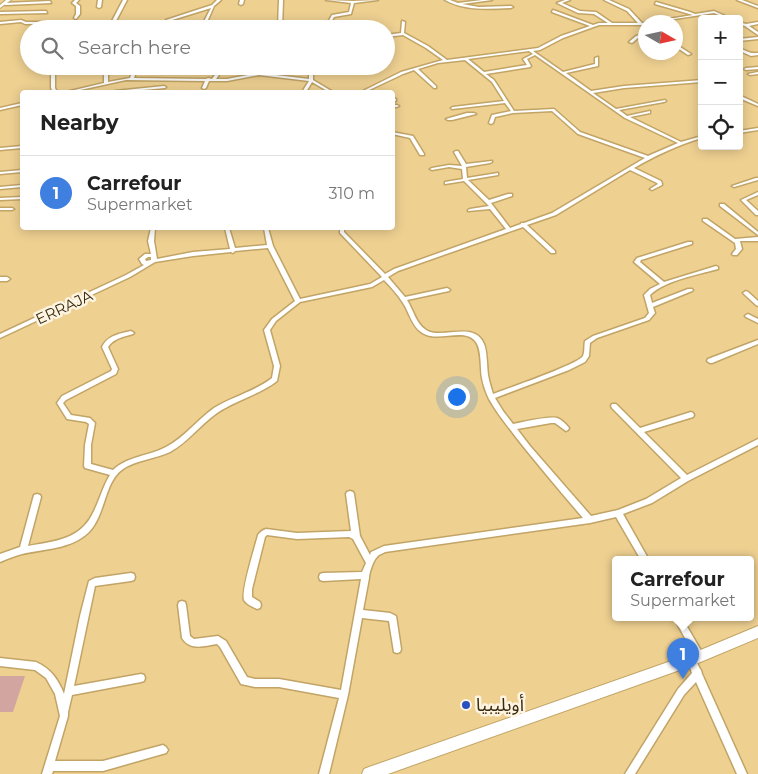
<!DOCTYPE html>
<meta charset="utf-8">
<style>
body{margin:0;font-family:Montserrat,"Noto Sans Arabic",sans-serif;background:#f2f2f2;color:#222}
.controls{position:absolute;right:15px;top:15px;display:grid;overflow:hidden;border-radius:5px;box-shadow:0 2px 12px #0003}
.controls button{width:45px;height:45px;display:grid;place-items:center;padding:0;border:0;border-bottom:1px solid #e0e0e0;background:#fff;color:#222;font:25px sans-serif}
.compass{position:absolute;left:638px;top:15px;width:45px;height:45px;border-radius:50%;background:#fff;box-shadow:0 2px 12px #0003;rotate:99deg}
.you{position:absolute;left:456px;top:396px;width:18px;height:18px;margin:-12px;border:4px solid #fff;border-radius:50%;background:#1a73e8;box-shadow:0 0 0 8px #1a73e833}
.badge{display:grid;place-items:center;width:32px;height:32px;border-radius:50%;background:#2950bf;color:#fff;font-size:16px;font-weight:700}
.pin{position:absolute;translate:-50% -41px;filter:drop-shadow(0 1px 2px #0008)}
.pin::after{content:'';position:absolute;top:26px;width:18px;height:15px;background:inherit;clip-path:polygon(0 0,100% 0,50% 100%)}
.popup{position:absolute;left:612px;top:556px;width:142px;height:65px;box-sizing:border-box;display:grid;place-content:center;border-radius:5px;background:#fff;filter:drop-shadow(0 1px 4px #0005);font-size:16px;white-space:nowrap;color:#767676}
.popup b{font-size:19px;color:#222}
.popup::after{content:'';position:absolute;left:50%;top:100%;margin-left:-10px;border:10px solid transparent;border-top-color:#fff}
.list{margin:0;padding:0;list-style:none}
h2{display:flex;justify-content:space-between;align-items:center;height:65px;margin:0;padding:0 20px;font-size:21px}
h2 small{font-size:16px;font-weight:400;color:#767676}
.list li{display:grid;grid-template-columns:32px 1fr auto;gap:15px;align-items:center;box-sizing:border-box;height:75px;padding:0 20px;border-top:1px solid #e0e0e0}
.list b{display:block;font-size:19px;white-space:nowrap}
.list p{margin:0;font-size:16px;white-space:nowrap;color:#767676}
.list em{font-size:16px;font-style:normal;color:#767676}
.icon{flex:none;width:28px;height:28px;fill:none;stroke:currentColor;stroke-width:2;stroke-linecap:round;stroke-linejoin:round}
.map{position:relative;flex:none;width:758px;height:774px;overflow:hidden}
.search{position:absolute;background:#fff;box-shadow:0 2px 12px #0003;left:20px;top:20px;width:375px;height:55px;display:flex;align-items:center;gap:12px;box-sizing:border-box;padding:0 18px;border-radius:28px;color:#767676;font-size:19px}
.panel{position:absolute;background:#fff;box-shadow:0 2px 12px #0003;left:20px;top:90px;width:375px;height:140px;border-radius:5px}
.map>svg:first-child{display:block}
.green{fill:#d2a5a0}
.lines{fill:none;stroke-linecap:round;stroke-linejoin:round}
.minor-casing{stroke:#c1a466;stroke-width:3}
.secondary-casing{stroke:#c1a466;stroke-width:2}
.minor{fill:#fff;fill-rule:evenodd}
.secondary{fill:#fff;fill-rule:evenodd}
.poi-dot{fill:#2950bf;stroke:#fdf4e1;stroke-width:2}
.labels{text-anchor:middle;dominant-baseline:central;stroke-width:5;stroke-linejoin:round;paint-order:stroke}
.street-label{font-size:15px;fill:#362a10;stroke:#fdf4e1}
.near-poi-label{font-size:18px;fill:#362a10;stroke:#fdf4e1;text-anchor:start}
</style>
<div class="map">
<svg width="758" height="774" viewBox="0 0 758 774">
<rect width="100%" height="100%" fill="#eed091"/>
<!-- green -->
<path class="green" d="M 0,676 L 25,676 L 13,712 L 0,712 Z"/>
<g class="lines">
<defs>
<path id="minor" d="M 75,0 L 79,0 L 76,3 L 80,6 L 80,14 L 76,19 L 74,18 L 76,14 L 76,6 L 72,3 Z
M 98,0 L 102,0 L 101,7 L 99,8 L 97,7 Z
M 123,0 L 127,0 L 116,21 L 114,29 L 110,29 L 112,21 Z
M 217,0 L 221,0 L 214,6 L 204,29 L 200,29 L 211,8 L 169,21 L 166,20 L 212,5 Z
M 240,0 L 244,0 L 243,4 L 241,5 L 239,4 Z
M 279,0 L 283,0 L 282,29 L 271,29 L 278,27 Z
M 326,0 L 353,1 L 378,0 L 354,3 L 351,14 L 334,17 L 329,26 L 300,29 L 287,29 L 327,24 L 332,15 L 349,12 L 351,3 Z
M 445,0 L 450,0 L 458,3 L 482,0 L 492,0 L 462,4 L 479,7 L 511,6 L 513,7 L 511,8 C 489,9 465,11 445,0 Z
M 565,0 L 570,0 L 562,3 L 580,11 L 596,12 L 612,23 L 638,23 L 627,11 L 604,0 L 609,0 L 629,9 L 642,23 L 646,23 L 646,25 L 599,25 L 563,38 L 540,50 L 533,51 L 563,72 L 595,64 L 595,58 L 598,57 L 598,66 L 566,73 L 591,91 L 624,86 L 702,80 L 702,82 L 624,88 L 593,93 L 616,109 L 665,100 L 666,101 L 664,102 L 619,110 L 627,116 L 650,111 L 650,113 L 630,117 L 681,142 L 702,136 L 702,138 C 677,145 655,156 634,168 L 661,181 L 662,184 L 662,185 L 652,190 L 650,189 L 658,184 L 657,183 L 630,170 L 556,215 L 527,225 L 555,251 L 555,253 L 551,253 L 523,227 L 398,271 L 388,277 L 405,297 L 447,288 L 449,289 L 450,290 L 449,291 L 407,300 C 413,309 416,324 426,330 C 442,340 474,320 484,344 C 487,350 487,367 488,375 C 489,381 491,387 493,394 C 506,389 579,364 583,356 C 585,352 584,345 585,341 L 593,336 L 645,318 L 649,313 L 644,295 L 650,289 L 660,284 L 634,262 L 637,258 L 688,242 L 692,242 L 692,244 L 641,260 L 640,262 L 664,282 L 716,266 L 718,267 L 718,269 C 697,275 666,280 650,295 L 652,303 L 688,289 L 692,289 L 693,290 L 692,291 L 653,307 L 655,313 L 649,320 L 597,338 L 590,343 L 589,356 L 585,362 L 569,370 L 495,398 L 503,411 L 513,424 C 524,422 548,416 557,418 C 562,420 566,424 569,428 L 568,430 L 566,431 L 555,423 L 551,423 L 517,429 L 530,446 L 591,516 L 618,510 L 646,499 L 681,478 L 612,408 L 611,406 L 612,404 L 616,404 L 640,428 L 691,412 L 693,413 L 694,415 L 693,417 L 644,432 L 687,475 L 758,439 L 758,445 L 688,481 L 652,503 L 623,514 L 649,560 L 641,560 L 616,517 L 590,523 L 385,552 C 382,554 379,554 377,557 C 373,561 369,573 369,578 L 363,610 L 390,613 L 396,616 L 401,649 L 400,652 L 397,653 L 394,652 L 389,621 L 362,618 L 348,695 L 329,774 L 319,774 L 339,698 L 279,687 L 255,687 L 241,684 L 220,647 L 217,644 C 204,646 190,651 182,638 L 178,605 L 179,602 L 182,601 L 185,602 L 186,605 L 190,636 L 194,639 L 218,636 L 226,641 L 247,677 L 255,679 L 279,679 L 341,690 L 361,579 L 323,581 L 320,580 L 319,577 L 320,574 L 323,573 L 362,572 L 366,563 L 353,539 L 349,537 L 297,539 L 267,535 L 265,537 L 252,589 L 252,597 L 260,602 L 261,605 L 260,608 L 257,609 C 253,607 246,604 244,600 C 241,591 255,547 258,535 C 260,532 263,530 266,529 L 297,533 L 351,531 L 346,494 L 347,492 L 350,491 L 353,492 L 354,494 L 360,536 L 370,555 L 371,552 L 384,546 L 583,518 C 560,491 537,464 515,436 C 506,424 496,412 489,399 C 486,393 483,384 482,378 C 480,368 482,348 475,341 C 463,327 437,344 421,332 C 412,326 409,312 403,303 C 398,295 391,287 384,280 L 372,287 L 300,302 L 276,321 L 270,330 L 280,366 L 277,381 C 259,395 236,400 217,413 C 200,425 188,442 170,452 C 156,459 136,460 123,469 C 104,482 106,514 89,532 C 72,549 44,549 22,554 C 14,556 7,559 0,562 L 0,554 L 20,547 L 34,495 L 37,494 L 40,495 L 41,497 L 28,546 C 55,541 81,540 94,511 C 100,499 103,486 110,475 L 85,468 L 84,466 L 85,445 L 89,424 L 86,422 L 67,419 L 57,403 L 62,396 L 111,371 L 112,369 L 102,347 C 108,335 119,334 131,331 L 134,333 L 133,334 C 124,337 114,338 108,347 L 118,369 L 116,374 L 66,400 L 63,403 L 71,415 L 90,418 L 95,423 L 91,445 L 91,464 L 113,470 C 128,456 149,456 166,447 C 185,437 197,420 214,408 C 233,396 254,392 272,378 L 274,366 L 264,330 L 272,319 L 295,301 L 268,248 L 235,251 L 233,253 L 231,252 L 193,256 L 155,262 L 130,277 L 0,338 L 0,334 L 126,275 L 144,265 L 142,264 L 139,259 L 145,254 L 151,254 L 148,241 L 151,228 L 155,228 L 154,241 L 157,259 L 193,252 L 230,249 L 225,228 L 229,228 L 235,248 L 267,245 L 264,228 L 268,228 L 273,246 L 300,299 L 370,284 L 382,277 L 340,233 L 340,228 L 344,228 L 344,232 L 385,274 L 394,269 L 506,229 L 490,209 L 468,211 L 468,210 L 470,209 L 489,206 L 464,181 L 445,184 L 445,182 L 463,179 L 462,169 L 449,167 L 432,170 L 430,169 L 432,168 L 449,165 L 462,166 L 454,152 L 456,151 L 458,151 L 466,164 L 492,161 L 492,162 L 490,163 L 466,167 L 467,178 L 498,173 L 498,175 L 468,180 L 489,200 L 508,194 L 512,194 L 512,196 L 491,203 L 510,228 L 521,224 L 521,223 L 524,223 L 552,213 L 645,158 L 578,134 L 552,111 L 513,113 L 495,117 L 493,123 L 491,124 L 489,123 L 492,115 L 511,111 L 505,103 L 452,109 L 451,108 L 453,107 L 504,101 L 492,82 L 465,60 L 438,63 L 418,69 L 436,86 L 436,88 L 434,88 L 414,70 L 403,74 L 365,92 L 361,92 L 401,72 L 443,60 L 426,48 L 403,35 L 386,37 L 386,35 L 401,33 L 402,21 L 405,22 L 404,33 L 428,46 L 447,60 L 538,48 L 561,36 L 590,26 L 552,12 L 553,10 L 593,25 L 599,23 L 608,23 L 594,14 L 578,13 L 557,3 ZM 529,51 L 533,54 L 523,59 L 527,65 L 484,72 L 468,59 ZM 535,55 L 625,118 L 678,143 L 648,156 L 580,132 L 554,109 L 514,111 L 494,80 L 486,74 L 530,67 L 531,66 L 527,59 ZM 148,257 L 151,257 L 151,260 L 146,261 L 145,259 Z
M 737,0 L 742,0 L 758,6 L 758,8 Z
M 50,1 L 51,3 L 5,5 L 3,4 L 5,3 Z
M 656,2 L 690,12 L 695,14 L 714,11 L 732,19 L 728,19 L 714,13 L 655,22 L 656,21 L 693,15 L 655,4 Z
M 46,11 L 47,13 L 0,14 L 0,12 Z
M 21,20 L 26,22 L 53,22 L 55,23 L 53,24 L 25,24 L 21,22 L 0,24 L 0,22 Z
M 739,22 L 746,24 L 758,22 L 758,24 L 749,26 L 758,32 L 758,35 L 745,26 L 739,24 Z
M 646,34 L 646,36 L 638,38 L 632,43 L 629,42 L 636,36 Z
M 758,37 L 758,39 L 739,41 L 739,39 Z
M 676,45 L 677,45 L 691,54 L 688,55 L 676,47 Z
M 740,49 C 747,50 748,54 758,53 L 758,55 L 751,56 L 740,51 Z
M 104,66 L 108,66 L 108,82 L 130,78 L 134,67 L 147,66 L 137,69 L 134,78 L 206,79 L 208,78 L 212,79 L 220,68 L 221,68 L 223,69 L 216,79 L 227,79 L 259,73 L 309,79 L 309,66 L 313,66 L 313,80 L 333,92 L 329,92 L 312,82 L 306,92 L 302,92 L 309,81 L 259,75 L 227,81 L 209,81 L 206,88 L 204,89 L 202,88 L 205,81 L 126,80 L 71,92 L 66,92 L 104,83 Z
M 758,67 L 758,69 L 746,70 L 744,69 L 746,68 Z
M 53,71 L 55,72 L 55,88 L 57,92 L 53,92 L 51,88 L 51,72 Z
M 758,72 L 758,74 L 750,75 L 748,74 Z
M 164,86 L 166,87 L 165,88 L 121,92 L 113,92 L 115,91 Z
M 739,95 L 758,104 L 758,106 L 739,98 Z
M 392,97 L 396,99 L 396,101 L 392,100 Z
M 22,103 L 22,105 L 0,110 L 0,108 Z
M 392,105 L 397,105 L 399,106 L 397,107 L 392,107 Z
M 467,113 L 474,113 L 476,114 L 452,120 L 448,120 L 446,119 Z
M 758,128 L 758,130 L 739,133 L 739,131 Z
M 392,132 L 413,136 L 424,154 L 424,155 L 420,155 L 410,138 L 392,134 Z
M 22,146 L 22,148 L 0,150 L 0,148 Z
M 22,170 L 22,172 L 0,174 L 0,172 Z
M 756,178 L 758,178 L 758,180 L 734,187 L 732,186 Z
M 22,185 L 22,187 L 0,189 L 0,187 Z
M 758,192 L 758,195 L 746,200 L 758,211 L 758,215 L 756,215 L 741,200 Z
M 22,197 L 22,199 L 0,200 L 0,198 Z
M 720,204 L 724,204 L 758,232 L 758,235 L 720,206 Z
M 0,208 L 12,208 L 14,209 L 12,210 L 0,210 Z
M 703,219 L 707,219 L 735,239 L 758,237 L 758,241 L 740,241 L 742,249 L 737,255 L 733,255 L 732,254 L 736,249 L 735,243 L 703,221 Z
M 0,277 L 7,277 L 10,279 L 7,281 L 0,281 Z
M 746,291 L 748,292 L 758,301 L 758,306 L 756,305 L 744,294 L 743,293 Z
M 748,314 L 758,319 L 758,323 L 746,317 L 745,316 L 746,315 Z
M 758,340 L 758,344 L 712,363 L 710,363 L 707,361 L 708,359 Z
M 131,573 L 134,574 L 135,577 L 134,580 L 131,581 L 95,586 L 74,686 L 141,674 L 144,675 L 145,678 L 144,681 L 141,682 L 72,695 L 68,712 L 68,716 L 55,761 L 103,761 L 163,745 L 166,747 L 168,750 L 166,753 L 103,771 L 53,771 L 52,774 L 42,774 L 60,716 L 55,694 L 46,678 L 35,670 L 0,666 L 0,658 L 36,662 C 51,669 58,679 64,694 L 80,616 L 89,581 L 95,578 Z
M 674,618 L 682,618 L 703,654 L 704,657 L 703,660 L 700,661 L 697,660 Z
M 691,656 L 694,657 L 700,669 L 701,670 L 702,674 L 747,774 L 737,774 L 696,682 L 684,695 L 635,774 L 625,774 L 678,689 L 692,673 L 687,660 L 688,657 Z"/>
<path id="secondary" d="M 6,0 L 11,0 L 0,8 L 0,5 Z
M 758,626 L 758,638 L 691,666 L 388,774 L 362,774 L 364,769 L 369,767 L 691,654 Z"/>
</defs>
<!-- minor casing -->
<use href="#minor" class="minor-casing"/>
<!-- secondary casing -->
<use href="#secondary" class="secondary-casing"/>
<!-- minor -->
<use href="#minor" class="minor"/>
<!-- secondary -->
<use href="#secondary" class="secondary"/>
</g>
<!-- markers -->
<circle class="poi-dot" cx="466" cy="705" r="5"/>
<g class="labels">
<!-- street labels -->
<g class="street-label">
<text transform="translate(64 307) rotate(-25)">ERRAJA</text>
</g>
<!-- near-poi labels -->
<g class="near-poi-label">
<text x="476" y="705">أويليبيا</text>
</g>
</g>
</svg>
<div class="controls">
<button>+</button>
<button>−</button>
<button><svg class="icon" aria-label="locate" viewBox="0 0 24 24"><circle cx="12" cy="12" r="6"/><path d="M12 2v4M12 18v4M2 12h4M18 12h4"/></svg></button>
</div>
<svg class="compass" viewBox="-18 -18 36 36"><path d="M0-13l5 13h-10z" fill="#e53935"/><path d="M0 13l5-13h-10z" fill="#767676"/></svg>
<div class="you"></div>
<div class="pin badge" style="left:683px;top:679px;background:#3f7fe0">1</div>
<div class="popup"><b>Carrefour</b>Supermarket</div>
<div class="search"><svg class="icon" aria-label="search" viewBox="0 0 24 24"><circle cx="10" cy="10" r="6"/><path d="M15 15l6 6"/></svg>Search here</div>
<section class="panel">
<h2>Nearby<small></small></h2>
<ul class="list">
<li><span class="badge" style="background:#3f7fe0">1</span><div><b>Carrefour</b><p>Supermarket</p></div><em>310 m</em></li>
</ul>
</section>
</div>
